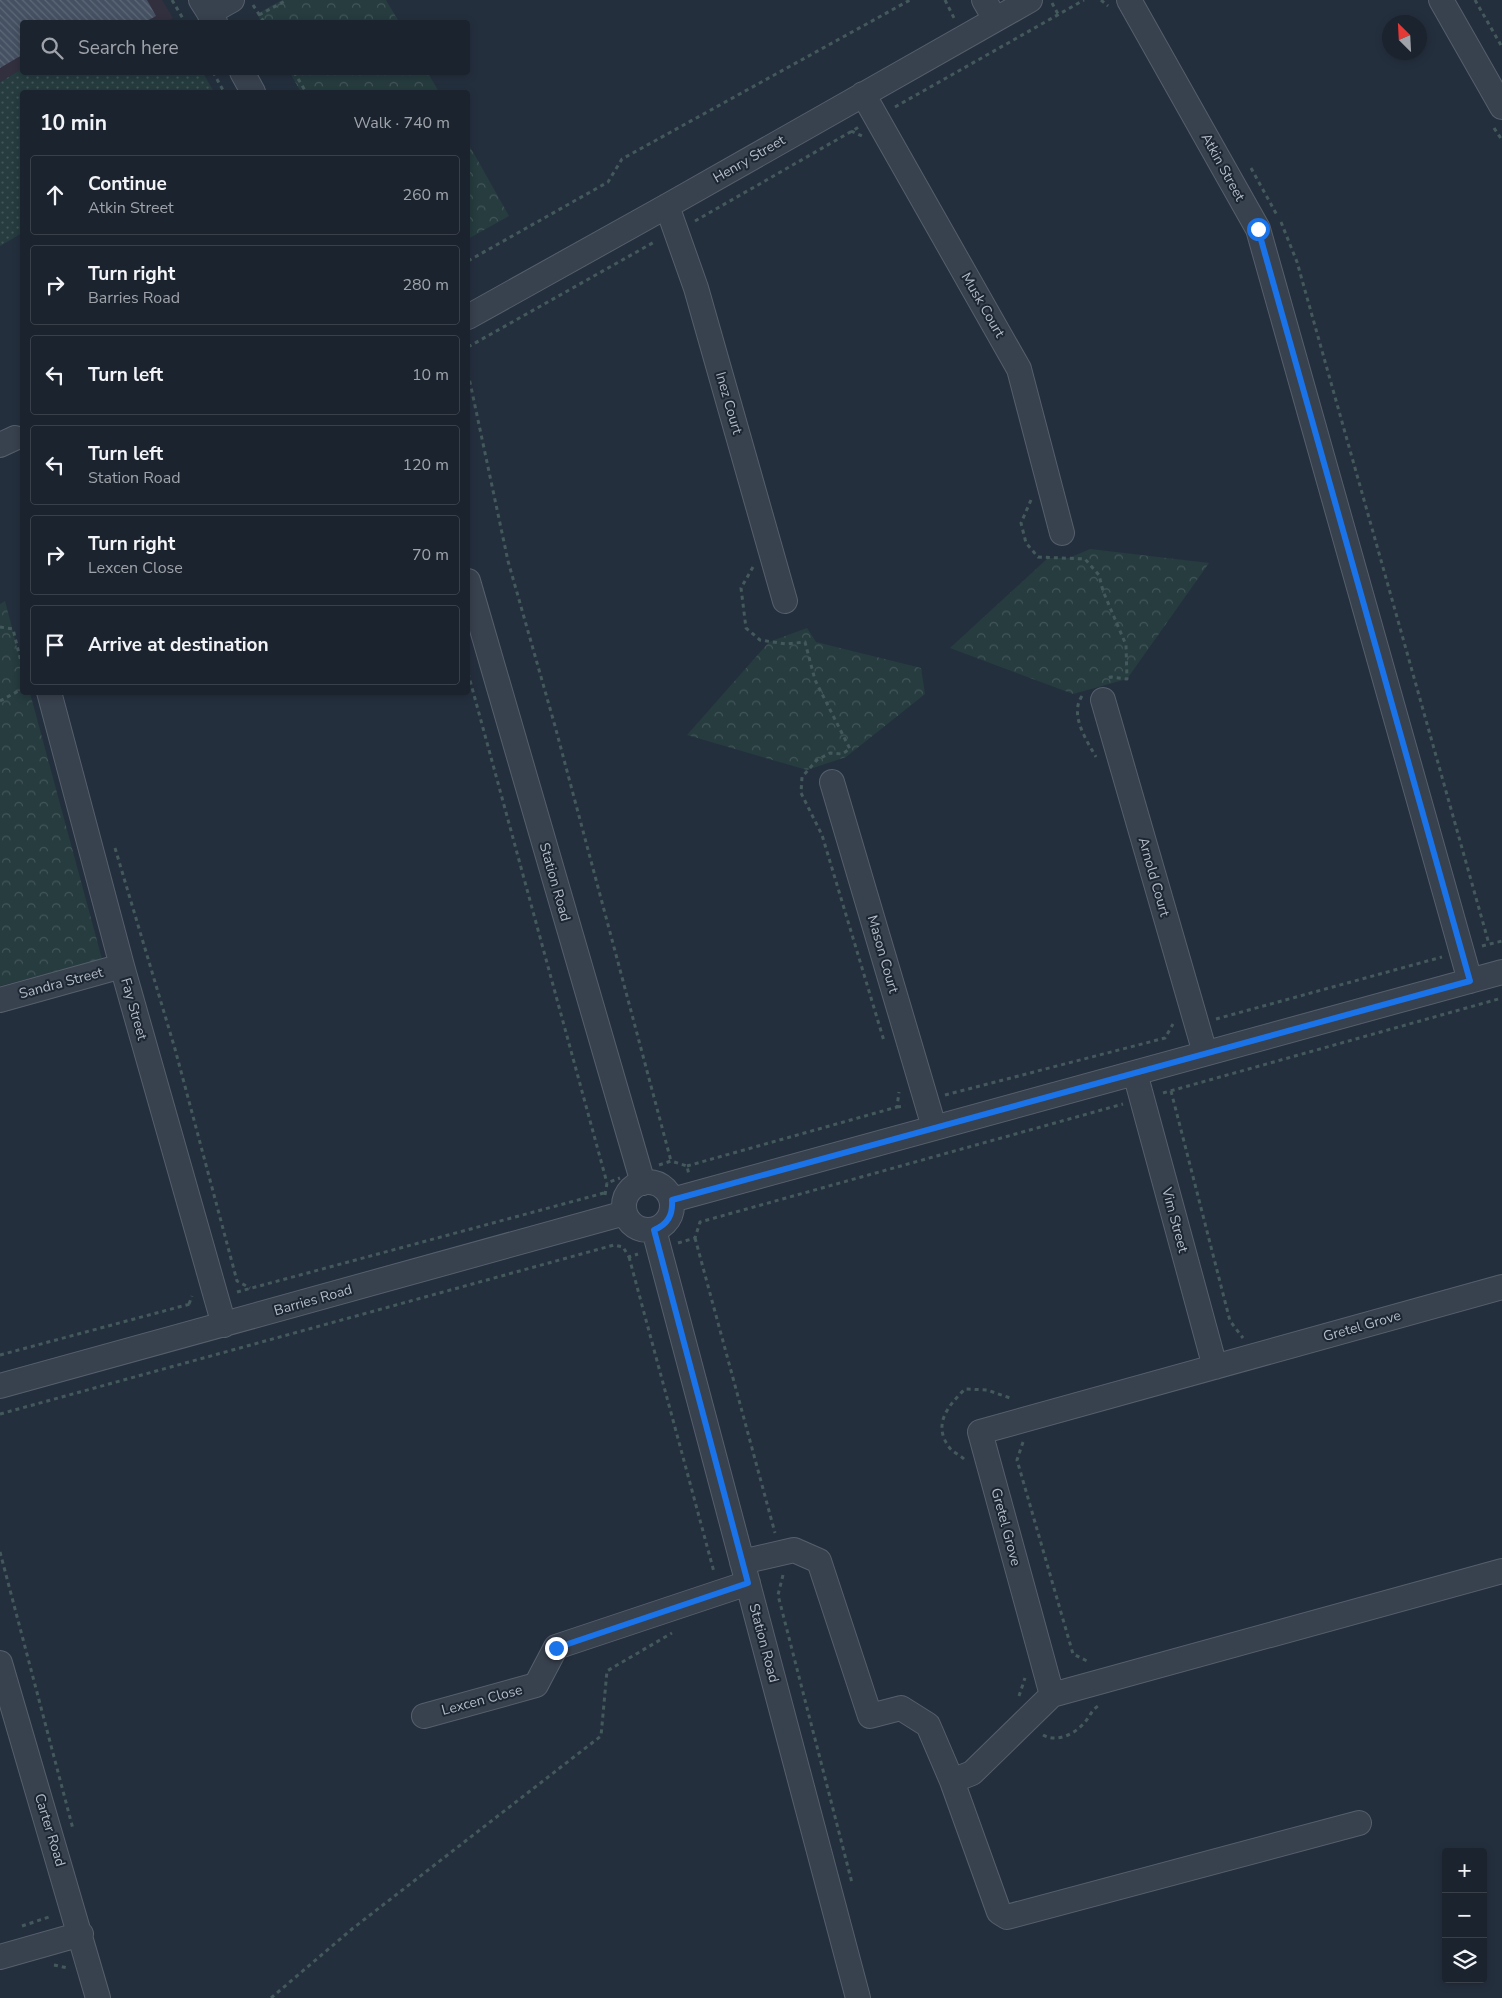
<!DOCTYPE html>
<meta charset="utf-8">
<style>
body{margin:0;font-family:"Nunito Sans",sans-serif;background:#282f3a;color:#f1f3f6}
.controls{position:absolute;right:15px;bottom:15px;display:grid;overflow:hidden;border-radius:5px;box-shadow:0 2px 8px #0003}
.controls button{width:45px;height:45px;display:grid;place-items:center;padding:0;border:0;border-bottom:1px solid #39404a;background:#1b232e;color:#f1f3f6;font:25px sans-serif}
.compass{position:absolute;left:1382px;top:15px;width:45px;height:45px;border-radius:50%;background:#1b232e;box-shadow:0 2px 8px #0003;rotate:336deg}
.stop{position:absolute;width:15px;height:15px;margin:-11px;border:4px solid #1a73e8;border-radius:50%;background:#fff}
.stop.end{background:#1a73e8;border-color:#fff;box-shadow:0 1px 5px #0008}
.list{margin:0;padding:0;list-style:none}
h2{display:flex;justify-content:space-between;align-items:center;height:65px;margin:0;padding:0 20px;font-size:21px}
h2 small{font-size:16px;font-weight:400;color:#a0a4aa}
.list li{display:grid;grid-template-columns:32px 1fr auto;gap:15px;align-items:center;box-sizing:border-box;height:80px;margin:0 10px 10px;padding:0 10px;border:1px solid #39404a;border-radius:5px}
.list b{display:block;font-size:19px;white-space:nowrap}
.list p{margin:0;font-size:16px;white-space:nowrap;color:#a0a4aa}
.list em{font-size:16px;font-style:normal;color:#a0a4aa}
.icon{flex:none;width:28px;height:28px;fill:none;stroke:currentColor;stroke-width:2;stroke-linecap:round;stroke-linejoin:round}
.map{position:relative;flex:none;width:1502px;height:1998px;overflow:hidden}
.search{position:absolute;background:#1b232e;box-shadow:0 2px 8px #0003;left:20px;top:20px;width:450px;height:55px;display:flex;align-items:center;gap:12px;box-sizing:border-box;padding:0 18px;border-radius:5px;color:#a0a4aa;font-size:19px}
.panel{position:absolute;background:#1b232e;box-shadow:0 2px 8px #0003;left:20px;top:90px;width:450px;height:605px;border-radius:5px}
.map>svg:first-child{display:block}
.medical{fill:#32303f}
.grass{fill:url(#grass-dots)}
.park{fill:url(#park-crowns)}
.building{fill:url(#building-back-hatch)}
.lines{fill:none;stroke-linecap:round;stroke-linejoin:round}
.minor-casing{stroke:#565f6c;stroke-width:26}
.path{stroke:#44595c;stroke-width:3;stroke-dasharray:4 4;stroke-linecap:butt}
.minor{stroke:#38414e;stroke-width:24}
.route{stroke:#1a73e8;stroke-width:6}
.labels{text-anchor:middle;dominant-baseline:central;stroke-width:4;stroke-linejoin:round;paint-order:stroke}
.street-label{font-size:14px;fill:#b4bcc9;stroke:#1d2633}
</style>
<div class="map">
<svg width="1502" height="1998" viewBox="0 0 1502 1998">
<defs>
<pattern id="grass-dots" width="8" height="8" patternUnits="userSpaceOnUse" patternTransform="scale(1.25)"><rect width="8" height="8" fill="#263c3f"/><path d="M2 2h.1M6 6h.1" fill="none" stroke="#435659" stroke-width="1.8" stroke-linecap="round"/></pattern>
<pattern id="park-crowns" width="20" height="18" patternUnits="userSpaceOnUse" patternTransform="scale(1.25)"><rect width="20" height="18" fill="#263c3f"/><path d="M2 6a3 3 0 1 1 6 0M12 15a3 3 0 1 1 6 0" fill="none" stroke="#435659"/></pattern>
<pattern id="building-back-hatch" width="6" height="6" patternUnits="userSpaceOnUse" patternTransform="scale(1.25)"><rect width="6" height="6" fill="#455162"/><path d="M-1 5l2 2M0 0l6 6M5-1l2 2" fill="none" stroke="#5d6877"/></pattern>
</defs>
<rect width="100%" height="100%" fill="#242f3e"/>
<!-- medical -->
<path class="medical" d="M 0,0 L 162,0 L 173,18 L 165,22 L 22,22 L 22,69 L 0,82 Z"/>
<!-- grass -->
<path class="grass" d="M 22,69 L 22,72 L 203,73 L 214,92 L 22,92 L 22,233 L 0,246 L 0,82 Z"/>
<!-- park -->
<path class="park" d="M 282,0 L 386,0 L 399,22 L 261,22 L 257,14 Z
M 290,73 L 428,73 L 439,92 L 301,92 Z
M 468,143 L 509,216 L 468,239 Z
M 1090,549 L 1209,563 L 1127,679 L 1073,694 L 950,648 L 1048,558 L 1069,558 Z
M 5,601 L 22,666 L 22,692 L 30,693 L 102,959 L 0,986 L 0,604 Z
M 807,628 L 816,642 L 921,668 L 925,694 L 846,757 L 807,770 L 687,735 L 769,642 Z"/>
<!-- building -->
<path class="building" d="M 0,0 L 147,0 L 156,16 L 145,22 L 86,22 L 85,20 L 81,22 L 22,22 L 22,55 L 0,68 Z"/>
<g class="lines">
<defs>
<path id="minor" d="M 201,0 L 215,22
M 984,0 L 995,19
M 1129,0 L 1258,229 L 1470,981
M 1441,0 L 1502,107
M 209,13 L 232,0
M 242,72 L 253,92
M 863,94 L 1019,369 L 1062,533
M 667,206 L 696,288 L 785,601
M 468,317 L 667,206 L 1030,0
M 0,445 L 15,438
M 468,581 L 643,1183
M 49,692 L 122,966 L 224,1325
M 1103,700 L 1205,1053
M 832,782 L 934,1127
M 0,1000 L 122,966
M 1135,1073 L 1215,1367
M624 1206a24 24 0 1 1 48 0a24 24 0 1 1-48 0Z
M 672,1200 L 1502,972
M 654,1230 L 858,1998
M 1502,1287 L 980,1432 L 1052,1695 L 1502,1571
M 0,1386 L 625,1213
M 742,1562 L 794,1550 L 819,1561 L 870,1716 L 901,1708 L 928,1725 L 952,1781 L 999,1912 L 1007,1917 L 1359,1823
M 0,1663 L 98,1998
M 424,1716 L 536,1685 L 556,1647 L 748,1583
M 952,1781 L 972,1773 L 1052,1695
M 0,1957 L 81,1934"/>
</defs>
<!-- minor casing -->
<use href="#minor" class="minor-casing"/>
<!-- path -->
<path class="path" d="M 172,0 L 185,22
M 945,0 L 955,20
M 1101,0 L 1108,6
M 1475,0 L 1502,47
M 1052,3 L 1058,14
M 253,5 L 264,22
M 259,15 L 287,0
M 213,72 L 224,92
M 294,72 L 306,92
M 895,107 L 1084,0
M 1494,128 L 1502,140
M 851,131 L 862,136
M 1251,168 L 1278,217
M 695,221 L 859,127
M 1281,222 L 1297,262 L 1489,944
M 468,261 L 608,182 L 622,159 L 910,0
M 468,347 L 656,241
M 468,373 L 508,561 L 555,726 L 671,1161
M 1031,500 L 1021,523 L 1026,543 L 1038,557 L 1085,559 L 1099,575 L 1103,591 L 1126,645 L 1127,679 L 1111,677 L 1105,678
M 753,567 L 741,588 L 746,628 L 760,640 L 786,644 L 805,642 L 815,680 L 850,749 L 842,754 L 830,753 L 817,760 L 802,777 L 801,793 L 822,835 L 884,1041
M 0,627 L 13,629 L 22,666
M 468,673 L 607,1183
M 1082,696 C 1069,715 1087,741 1096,757
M 0,701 L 22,689
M 115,848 L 175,1049 L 237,1281 L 250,1288
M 1482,946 L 1502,941
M 1216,1019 L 1442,957
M 1171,1091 L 1230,1321 L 1243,1338
M 1163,1093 L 1502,998
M 945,1095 L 1165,1038 L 1173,1024
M 897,1107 L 905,1106
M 659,1165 L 671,1161 L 687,1166 L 689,1175
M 687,1166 L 897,1107 L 899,1092
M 605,1195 L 607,1183 L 620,1178
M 695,1238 L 775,1533
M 678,1243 L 695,1238 L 700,1222 L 1123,1104
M 629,1257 L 714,1572
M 237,1292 L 604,1193
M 189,1304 L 192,1296
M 0,1355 L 190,1304
M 0,1414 L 614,1245 L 623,1247 L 629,1257 L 638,1254
M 1023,1442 L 1017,1460 L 1073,1654 L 1089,1662
M 964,1459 C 960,1455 952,1452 949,1447 C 932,1424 949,1405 965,1389 L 987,1390 L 1013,1399
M 0,1552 L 73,1829
M 783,1575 L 778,1595 L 852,1883
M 1019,1696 L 1025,1678
M 1043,1735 C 1057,1743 1075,1734 1085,1722 C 1090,1716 1091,1711 1098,1706
M 22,1926 L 52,1916
M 54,1965 L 68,1968
M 271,1998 L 352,1929 L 601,1736 L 607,1671 L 672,1633"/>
<!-- minor -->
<use href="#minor" class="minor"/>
</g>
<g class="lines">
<!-- route -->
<path class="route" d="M 556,1648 L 748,1583 L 654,1230 C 668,1224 673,1215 672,1200 L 1470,981 L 1258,229"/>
</g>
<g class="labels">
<!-- street labels -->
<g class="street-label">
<text transform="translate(749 159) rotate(-30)">Henry Street</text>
<text transform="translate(1223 167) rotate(61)">Atkin Street</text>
<text transform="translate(983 305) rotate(60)">Musk Court</text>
<text transform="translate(729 403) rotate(74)">Inez Court</text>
<text transform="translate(1154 877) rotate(74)">Arnold Court</text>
<text transform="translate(555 882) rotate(74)">Station Road</text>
<text transform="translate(883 954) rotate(74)">Mason Court</text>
<text transform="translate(61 983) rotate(-15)">Sandra Street</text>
<text transform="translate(134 1009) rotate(74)">Fay Street</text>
<text transform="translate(1175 1220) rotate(75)">Vim Street</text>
<text transform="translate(313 1300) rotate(-16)">Barries Road</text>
<text transform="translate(1362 1326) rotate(-16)">Gretel Grove</text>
<text transform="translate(1006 1527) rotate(75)">Gretel Grove</text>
<text transform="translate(764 1643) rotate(75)">Station Road</text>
<text transform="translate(482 1700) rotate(-15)">Lexcen Close</text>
<text transform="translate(50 1830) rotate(73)">Carter Road</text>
</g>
</g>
</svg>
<div class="controls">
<button>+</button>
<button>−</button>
<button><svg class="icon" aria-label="layers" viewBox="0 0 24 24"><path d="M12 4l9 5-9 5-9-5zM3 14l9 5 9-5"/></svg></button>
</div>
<svg class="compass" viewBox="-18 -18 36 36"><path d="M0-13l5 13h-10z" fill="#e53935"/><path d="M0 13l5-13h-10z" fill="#a0a4aa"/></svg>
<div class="stop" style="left:1258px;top:229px"></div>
<div class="stop end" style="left:556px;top:1648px"></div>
<div class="search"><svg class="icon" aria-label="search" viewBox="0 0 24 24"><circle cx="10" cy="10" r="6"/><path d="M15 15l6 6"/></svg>Search here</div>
<section class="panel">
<h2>10 min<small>Walk · 740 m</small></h2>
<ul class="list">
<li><svg class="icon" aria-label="ahead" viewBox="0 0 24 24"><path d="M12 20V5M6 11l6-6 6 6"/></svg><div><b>Continue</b><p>Atkin Street</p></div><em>260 m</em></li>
<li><svg class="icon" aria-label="right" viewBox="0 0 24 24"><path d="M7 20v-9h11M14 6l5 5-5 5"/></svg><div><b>Turn right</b><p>Barries Road</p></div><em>280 m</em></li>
<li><svg class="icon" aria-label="left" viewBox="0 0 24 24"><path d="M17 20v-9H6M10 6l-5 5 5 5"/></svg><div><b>Turn left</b></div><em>10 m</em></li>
<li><svg class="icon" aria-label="left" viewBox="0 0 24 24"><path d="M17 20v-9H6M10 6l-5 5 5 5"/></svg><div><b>Turn left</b><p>Station Road</p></div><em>120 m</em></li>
<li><svg class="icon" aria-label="right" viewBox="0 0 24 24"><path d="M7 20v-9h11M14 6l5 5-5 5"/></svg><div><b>Turn right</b><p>Lexcen Close</p></div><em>70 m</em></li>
<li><svg class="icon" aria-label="arrive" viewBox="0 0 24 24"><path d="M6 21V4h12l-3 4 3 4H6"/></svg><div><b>Arrive at destination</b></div></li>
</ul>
</section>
</div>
